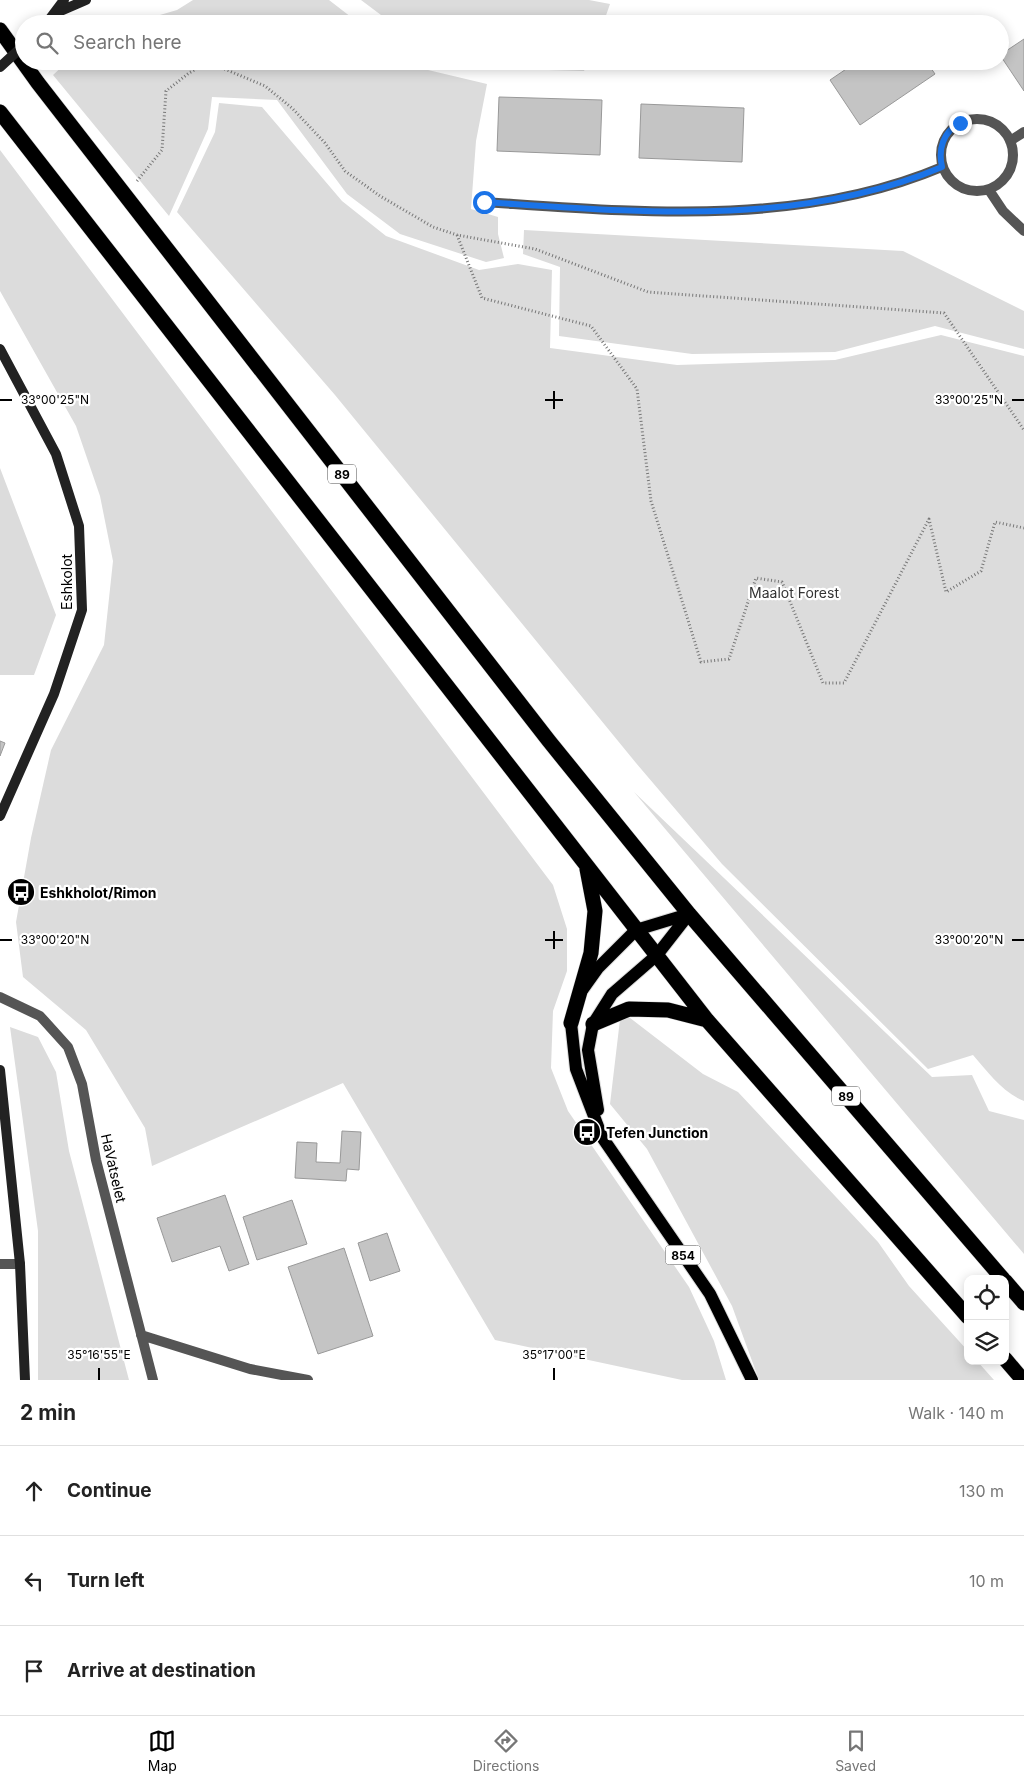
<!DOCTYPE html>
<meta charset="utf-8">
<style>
body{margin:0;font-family:Inter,sans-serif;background:#f6f6f6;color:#222}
.controls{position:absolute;right:15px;bottom:15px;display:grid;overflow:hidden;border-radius:10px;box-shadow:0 2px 12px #0003}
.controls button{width:45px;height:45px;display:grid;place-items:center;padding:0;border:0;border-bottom:1px solid #e0e0e0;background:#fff;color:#222;font:25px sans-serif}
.stop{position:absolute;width:15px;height:15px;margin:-11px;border:4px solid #1a73e8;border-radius:50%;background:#fff}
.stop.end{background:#1a73e8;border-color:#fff;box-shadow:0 1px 5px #0008}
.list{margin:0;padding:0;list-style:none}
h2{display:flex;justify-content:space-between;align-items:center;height:65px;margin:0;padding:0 20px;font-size:21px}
h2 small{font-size:16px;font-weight:400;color:#767676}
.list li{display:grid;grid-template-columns:32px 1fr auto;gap:15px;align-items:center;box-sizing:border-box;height:90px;padding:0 20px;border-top:1px solid #e0e0e0}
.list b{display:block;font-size:19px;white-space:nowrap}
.list em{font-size:16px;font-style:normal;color:#767676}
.icon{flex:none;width:28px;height:28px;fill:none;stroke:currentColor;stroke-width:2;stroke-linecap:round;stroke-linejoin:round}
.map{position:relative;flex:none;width:1024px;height:1380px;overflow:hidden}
.search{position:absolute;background:#fff;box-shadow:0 2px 12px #0003;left:15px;right:15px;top:15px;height:55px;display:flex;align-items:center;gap:12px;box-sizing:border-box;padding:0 18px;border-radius:28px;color:#767676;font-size:19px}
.sheet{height:335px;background:#fff}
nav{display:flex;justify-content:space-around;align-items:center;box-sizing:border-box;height:70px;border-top:1px solid #e0e0e0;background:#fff;font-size:14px;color:#767676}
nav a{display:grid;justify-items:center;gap:2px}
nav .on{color:#000}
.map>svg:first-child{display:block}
.green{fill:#dcdcdc}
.building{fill:#c4c4c4;stroke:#999}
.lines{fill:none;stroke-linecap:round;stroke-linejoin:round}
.primary-casing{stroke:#dbdbdb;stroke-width:14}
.highway-casing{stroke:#dbdbdb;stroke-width:16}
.path{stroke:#777;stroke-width:3;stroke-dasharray:1 2.5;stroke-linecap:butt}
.street{stroke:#555;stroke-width:10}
.secondary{stroke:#222;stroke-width:10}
.primary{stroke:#000;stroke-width:12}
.highway{stroke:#000;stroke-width:15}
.secondary-bridge{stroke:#222;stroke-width:10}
.route{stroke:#1a73e8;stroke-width:6}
.ticks{fill:none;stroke:#000;stroke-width:2}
.labels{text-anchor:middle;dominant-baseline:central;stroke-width:4.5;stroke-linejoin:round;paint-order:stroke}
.shield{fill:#fff;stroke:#4c4c4c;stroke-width:1}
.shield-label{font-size:12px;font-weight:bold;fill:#000}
.street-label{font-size:14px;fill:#000;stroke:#fff}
.park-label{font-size:14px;fill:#333;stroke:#fff}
.poi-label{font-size:14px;font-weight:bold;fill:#000;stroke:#fff;text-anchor:start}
.ticks-label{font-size:12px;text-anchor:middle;fill:#000;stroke:#fff;stroke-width:4.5;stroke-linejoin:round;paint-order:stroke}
</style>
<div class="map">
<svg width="1024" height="1380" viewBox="0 0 1024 1380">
<rect width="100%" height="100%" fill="#fff"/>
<!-- green -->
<path class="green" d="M 193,0 L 329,0 L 360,24 L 129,24 L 177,10 Z
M 361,0 L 589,0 L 610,4 L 603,24 L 393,24 Z
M 68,61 L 415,61 L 428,70 L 487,84 L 476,141 L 471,209 L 498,217 L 498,234 L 504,258 L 486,262 L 400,234 L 347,194 L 277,100 L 212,97 L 208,129 L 169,216 L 53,75 Z
M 483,61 L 588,61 L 584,71 L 512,69 Z
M 219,103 L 262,107 L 342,201 L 386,236 L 479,270 L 518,264 L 552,270 L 550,348 L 677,365 L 835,360 L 941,335 L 1024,356 L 1024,1101 C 1003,1093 988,1072 973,1055 L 928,1069 L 722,864 L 636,763 L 335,395 L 177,212 L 215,132 Z
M 0,150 L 553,885 L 567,929 L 567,971 L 553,1011 L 551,1068 L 568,1111 L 689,1287 L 714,1341 L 726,1380 L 682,1380 L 495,1340 L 343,1083 L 152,1166 L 145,1128 L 86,1030 L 23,977 L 16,922 L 31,838 L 51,750 L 104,645 L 113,561 L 100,496 L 76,426 L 0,291 Z
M 524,230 L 903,251 L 1024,311 L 1024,349 L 935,326 L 835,352 L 692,354 L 559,336 L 560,267 L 523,254 Z
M 0,468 L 56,615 L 34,675 L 0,675 Z
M 634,792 L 932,1077 L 972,1075 L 989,1111 L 1024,1120 L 1024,1254 Z
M 621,1011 L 703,1074 L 738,1092 L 878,1242 L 909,1286 L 968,1351 L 968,1361 L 977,1361 L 994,1380 L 759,1380 L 732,1306 L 647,1149 L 610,1104 Z
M 10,1027 L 38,1037 L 56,1072 L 69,1151 L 129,1380 L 38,1380 L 38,1231 Z"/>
<!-- building -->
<path class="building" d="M 1024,39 L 1024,91 L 1000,55 Z
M 858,61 L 926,61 L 935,74 L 860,125 L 830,80 Z
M 499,97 L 602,100 L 600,155 L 497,151 Z
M 641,104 L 744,108 L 742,162 L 639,158 Z
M 0,741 L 5,743 L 0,756 Z
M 342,1131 L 361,1132 L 359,1170 L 347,1169 L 346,1181 L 295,1178 L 297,1142 L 317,1143 L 316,1162 L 340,1163 Z
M 225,1195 L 249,1264 L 229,1271 L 220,1246 L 172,1262 L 157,1218 Z
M 292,1200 L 307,1244 L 257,1260 L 243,1217 Z
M 387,1233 L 400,1271 L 370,1281 L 358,1243 Z
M 344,1248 L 373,1336 L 318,1354 L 288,1267 Z"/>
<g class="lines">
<defs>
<path id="primary" d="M 583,989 L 598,968 L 636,930 L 689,914
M 574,1014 L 571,1023 L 576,1069 L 602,1137 L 710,1294 L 752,1380
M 598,1110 L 588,1050 L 593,1024 L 612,994 L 657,955 L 689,914"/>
<path id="highway" d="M 0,30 L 38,83 L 549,741 L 689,914 L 1003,1279
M 0,112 L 707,1020 L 968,1317
M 571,1023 L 591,953 L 595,911 L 587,869
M 593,1024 L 629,1009 L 668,1010 L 707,1020
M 1005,1281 L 1024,1303
M 1005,1359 L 1023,1380"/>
</defs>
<!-- primary casing -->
<use href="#primary" class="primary-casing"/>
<!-- highway casing -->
<use href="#highway" class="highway-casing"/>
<!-- path -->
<path class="path" d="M 137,181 L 162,150 L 166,91 L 189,73 L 208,62 L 265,86 L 292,108 L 325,143 L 345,171 L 380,196 L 433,227 L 457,235 L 535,249 L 648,292 L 944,313 L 1024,430
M 457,235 L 482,298 L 591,326 L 637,389 L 651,501 L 701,662 L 729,659 L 756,578 L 782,582 L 823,683 L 844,683 L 929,519 L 946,592 L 981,571 L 995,522 L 1024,528"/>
<!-- street -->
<path class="street" d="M941 155a36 36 0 1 1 72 0a36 36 0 1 1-72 0Z
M 1010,141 L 1024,132
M 989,190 L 1003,211 L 1024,231
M 484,202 C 635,212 798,228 942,167
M 0,997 L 40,1016 L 68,1047 L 82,1084 L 96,1160 L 153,1380
M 0,1264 L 20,1264
M 141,1335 L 250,1369 L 308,1380"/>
<!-- secondary -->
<path class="secondary" d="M 56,13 L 86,0
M 46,24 L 64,0
M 0,349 L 56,454 L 79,526 L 82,610 L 54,694 L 0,816
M 0,1070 L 20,1264 L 25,1380"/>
<!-- primary -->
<use href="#primary" class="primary"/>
<!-- highway -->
<use href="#highway" class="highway"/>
<!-- secondary-bridge -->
<path class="secondary-bridge" d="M 0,67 L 24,45"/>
</g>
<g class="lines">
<!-- route -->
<path class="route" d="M 484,202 C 635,212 798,228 942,167 C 938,149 943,132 960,123"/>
</g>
<!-- ticks -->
<path class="ticks" d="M 554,391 L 554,409M 0,400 L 12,400M 545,400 L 563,400M 1012,400 L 1024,400M 554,931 L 554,949M 0,940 L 12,940M 545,940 L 563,940M 1012,940 L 1024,940M 99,1368 L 99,1380M 554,1368 L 554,1380"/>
<!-- icons -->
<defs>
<symbol id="bus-disc" viewBox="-11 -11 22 22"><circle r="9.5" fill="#000" stroke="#fff"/><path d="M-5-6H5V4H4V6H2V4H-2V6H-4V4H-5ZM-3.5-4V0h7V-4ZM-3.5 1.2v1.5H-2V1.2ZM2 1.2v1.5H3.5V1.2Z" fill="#fff"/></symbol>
</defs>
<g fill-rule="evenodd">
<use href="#bus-disc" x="5" y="876" width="32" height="32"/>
<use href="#bus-disc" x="571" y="1116" width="32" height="32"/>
</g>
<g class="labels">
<!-- shield labels -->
<g class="shield">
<rect x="328" y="464.5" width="28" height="19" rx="4"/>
<rect x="832" y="1086.5" width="28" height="19" rx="4"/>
<rect x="665.5" y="1245.5" width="35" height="19" rx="4"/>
</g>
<g class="shield-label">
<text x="342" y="474">89</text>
<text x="846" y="1096">89</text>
<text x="683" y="1255">854</text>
</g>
<!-- street labels -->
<g class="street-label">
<text transform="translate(66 582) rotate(-90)">Eshkolot</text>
<text transform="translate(114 1168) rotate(77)">HaVatselet</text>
</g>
<!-- park labels -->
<g class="park-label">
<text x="794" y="592">Maalot Forest</text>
</g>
<!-- poi labels -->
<g class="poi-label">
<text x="40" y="892">Eshkholot/Rimon</text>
<text x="606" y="1132">Tefen Junction</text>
</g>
</g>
<g class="ticks-label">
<text x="55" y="404">33°00'25"N</text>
<text x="969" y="404">33°00'25"N</text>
<text x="55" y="944">33°00'20"N</text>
<text x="969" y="944">33°00'20"N</text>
<text x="99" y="1359">35°16'55"E</text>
<text x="554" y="1359">35°17'00"E</text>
</g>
</svg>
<div class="controls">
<button><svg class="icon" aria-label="locate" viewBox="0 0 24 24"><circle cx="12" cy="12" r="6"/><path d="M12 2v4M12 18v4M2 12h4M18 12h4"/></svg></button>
<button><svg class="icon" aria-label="layers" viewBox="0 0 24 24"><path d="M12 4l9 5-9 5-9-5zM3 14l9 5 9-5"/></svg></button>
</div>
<div class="stop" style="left:484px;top:202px"></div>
<div class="stop end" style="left:960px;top:123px"></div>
<div class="search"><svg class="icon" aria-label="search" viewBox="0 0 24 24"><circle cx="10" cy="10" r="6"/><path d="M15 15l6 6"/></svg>Search here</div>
</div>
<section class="sheet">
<h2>2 min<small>Walk · 140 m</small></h2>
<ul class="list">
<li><svg class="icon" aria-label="ahead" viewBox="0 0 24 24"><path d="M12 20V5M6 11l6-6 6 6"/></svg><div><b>Continue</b></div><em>130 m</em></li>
<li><svg class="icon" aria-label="left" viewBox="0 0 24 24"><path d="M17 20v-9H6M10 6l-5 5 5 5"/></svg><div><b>Turn left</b></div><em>10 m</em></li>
<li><svg class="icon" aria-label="arrive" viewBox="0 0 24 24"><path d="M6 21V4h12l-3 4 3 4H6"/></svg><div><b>Arrive at destination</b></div></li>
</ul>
</section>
<nav>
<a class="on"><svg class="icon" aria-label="map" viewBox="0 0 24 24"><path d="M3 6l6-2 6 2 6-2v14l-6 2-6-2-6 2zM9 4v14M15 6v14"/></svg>Map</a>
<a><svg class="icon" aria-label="directions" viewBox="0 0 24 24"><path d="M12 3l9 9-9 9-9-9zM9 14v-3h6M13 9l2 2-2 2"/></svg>Directions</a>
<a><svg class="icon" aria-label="saved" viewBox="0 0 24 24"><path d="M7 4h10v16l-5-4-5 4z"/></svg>Saved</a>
</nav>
